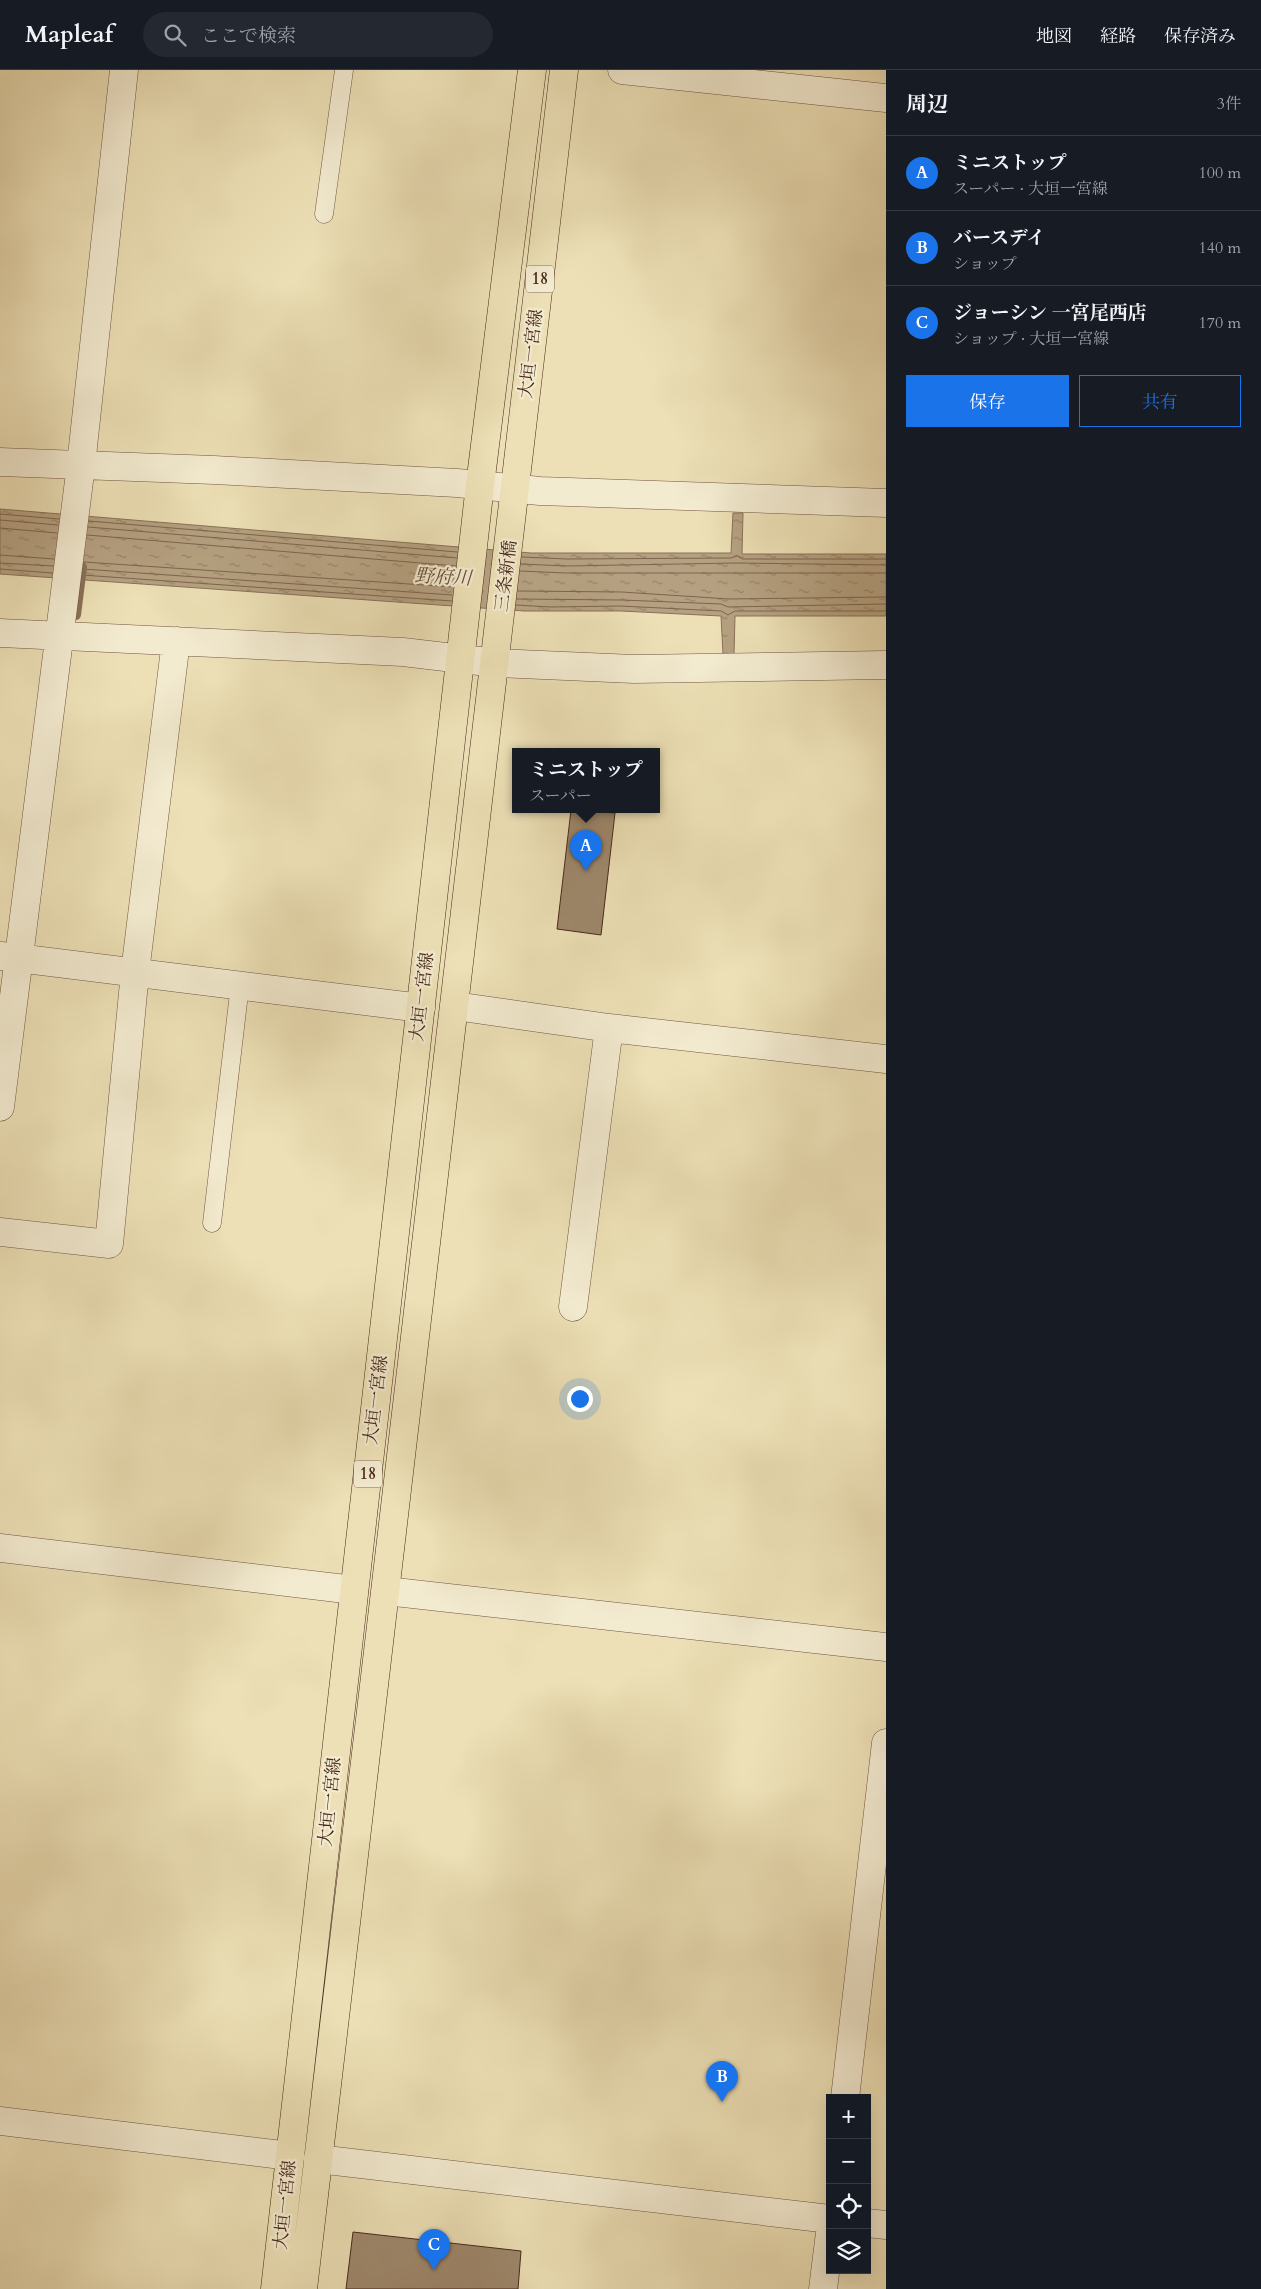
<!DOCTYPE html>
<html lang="ja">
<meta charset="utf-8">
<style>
body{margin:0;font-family:Cardo,"Noto Serif JP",serif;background:#242831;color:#f1f3f6}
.controls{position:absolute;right:15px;bottom:15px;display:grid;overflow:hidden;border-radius:0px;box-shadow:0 5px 20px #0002}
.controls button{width:45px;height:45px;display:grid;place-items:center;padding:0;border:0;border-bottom:1px solid #363941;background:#171b24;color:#f1f3f6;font:25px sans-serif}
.you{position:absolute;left:579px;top:1328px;width:18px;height:18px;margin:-12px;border:4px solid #fff;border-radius:50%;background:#1a73e8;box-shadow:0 0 0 8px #1a73e833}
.badge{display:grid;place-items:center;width:32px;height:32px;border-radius:50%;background:#1a73e8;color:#fff;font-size:16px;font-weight:700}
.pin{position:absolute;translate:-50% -41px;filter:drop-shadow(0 1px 2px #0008)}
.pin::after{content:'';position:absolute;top:26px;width:18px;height:15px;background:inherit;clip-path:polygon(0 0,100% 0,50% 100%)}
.popup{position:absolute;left:512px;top:678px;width:148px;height:65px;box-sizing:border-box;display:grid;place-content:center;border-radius:0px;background:#171b24;filter:drop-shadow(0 1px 4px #0005);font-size:16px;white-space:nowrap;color:#9ea1a6}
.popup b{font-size:19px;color:#f1f3f6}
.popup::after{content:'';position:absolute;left:50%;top:100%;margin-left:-10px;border:10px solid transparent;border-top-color:#171b24}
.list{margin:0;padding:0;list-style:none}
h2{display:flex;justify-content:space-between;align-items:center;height:65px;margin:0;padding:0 20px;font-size:21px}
h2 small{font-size:16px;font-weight:400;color:#9ea1a6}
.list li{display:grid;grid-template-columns:32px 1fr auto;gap:15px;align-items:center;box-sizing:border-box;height:75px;padding:0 20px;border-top:1px solid #363941}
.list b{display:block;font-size:19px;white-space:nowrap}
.list p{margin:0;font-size:16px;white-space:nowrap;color:#9ea1a6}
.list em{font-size:16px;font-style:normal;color:#9ea1a6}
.actions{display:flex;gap:10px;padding:15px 20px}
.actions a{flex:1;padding:11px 0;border:1px solid #1a73e8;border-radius:0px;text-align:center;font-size:18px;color:#1a73e8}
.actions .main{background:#1a73e8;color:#fff}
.icon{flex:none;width:28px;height:28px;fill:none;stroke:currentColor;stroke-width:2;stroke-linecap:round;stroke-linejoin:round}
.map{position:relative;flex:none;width:886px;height:2219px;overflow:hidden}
header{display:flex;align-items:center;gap:30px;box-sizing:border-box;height:70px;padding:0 25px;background:#171b24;border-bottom:1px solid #363941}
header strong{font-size:24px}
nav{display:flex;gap:28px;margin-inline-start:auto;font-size:18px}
.search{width:350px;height:45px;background:#242831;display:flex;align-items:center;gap:12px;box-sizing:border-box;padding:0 18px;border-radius:28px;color:#9ea1a6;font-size:19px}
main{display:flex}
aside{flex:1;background:#171b24}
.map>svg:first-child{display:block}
.water{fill:url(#water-ripples);stroke:#897158}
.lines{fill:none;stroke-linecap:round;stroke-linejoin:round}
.shore{stroke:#7e644e;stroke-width:1}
.stream{stroke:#897158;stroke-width:10}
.building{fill:#9e886c;stroke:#48281b}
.lane-casing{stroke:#715642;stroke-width:19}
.street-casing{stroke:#715642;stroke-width:29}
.primary-casing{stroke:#48281b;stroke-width:29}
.lane{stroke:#f3ebd0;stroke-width:18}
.street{stroke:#f3ebd0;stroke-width:28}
.primary{stroke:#ede0b6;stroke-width:28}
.labels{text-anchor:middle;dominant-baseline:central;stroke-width:4.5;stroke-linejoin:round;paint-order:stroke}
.shield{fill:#f3ebd0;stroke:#7b6251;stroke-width:1}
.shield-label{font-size:16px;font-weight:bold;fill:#48281b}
.street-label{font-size:18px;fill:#48281b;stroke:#f3ebd0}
.water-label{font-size:19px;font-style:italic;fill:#694c3a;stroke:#f3ebd0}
</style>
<header>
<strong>Mapleaf</strong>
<div class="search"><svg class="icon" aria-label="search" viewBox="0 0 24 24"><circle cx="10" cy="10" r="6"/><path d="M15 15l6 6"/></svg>ここで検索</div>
<nav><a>地図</a><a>経路</a><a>保存済み</a></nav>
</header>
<main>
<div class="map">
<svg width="886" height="2219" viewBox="0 0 886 2219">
<defs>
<pattern id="water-ripples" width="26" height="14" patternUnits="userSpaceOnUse" patternTransform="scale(1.25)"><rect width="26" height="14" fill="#b5a181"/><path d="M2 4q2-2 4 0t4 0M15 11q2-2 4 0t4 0" fill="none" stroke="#958369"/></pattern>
</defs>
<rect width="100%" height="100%" fill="#ede0b6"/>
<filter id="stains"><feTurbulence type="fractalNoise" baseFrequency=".004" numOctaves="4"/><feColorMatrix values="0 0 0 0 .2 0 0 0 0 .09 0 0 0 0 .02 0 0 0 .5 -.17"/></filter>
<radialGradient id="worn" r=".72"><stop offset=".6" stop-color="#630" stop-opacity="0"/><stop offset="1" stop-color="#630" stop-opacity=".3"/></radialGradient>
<!-- water -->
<path class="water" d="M 0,439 L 531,483 L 731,483 L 733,443 L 743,443 L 742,484 L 886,484 L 886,546 L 735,546 L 734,585 L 723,584 L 721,546 L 621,541 L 524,541 L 0,504 Z"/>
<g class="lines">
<!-- shore -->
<path class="shore" d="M 0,444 L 59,449
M 0,450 L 58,455
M 89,451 L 457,482
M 88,457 L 457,488
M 0,458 L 57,463
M 87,465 L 456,496
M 0,485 L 54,489
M 522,487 L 566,489 L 731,488 L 737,486 L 743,489 L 886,489
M 84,492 L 453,517
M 0,493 L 53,496
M 521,494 L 566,496 L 736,493 L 886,495
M 0,499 L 52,503
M 83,499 L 452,525
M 520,501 L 566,503 L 886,503
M 82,505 L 452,531
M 518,521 L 622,522 L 729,529 L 886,527
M 517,529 L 622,530 L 721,534 L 728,537 L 886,534
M 516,535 L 551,537 L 621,536 L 721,541 L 728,545 L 735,541 L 886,541"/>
<!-- stream -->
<path class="stream" d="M 76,545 L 82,497"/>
</g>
<!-- building -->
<path class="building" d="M 571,740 L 615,743 L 601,865 L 557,859 Z
M 353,2162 L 521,2181 L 518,2219 L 346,2219 Z"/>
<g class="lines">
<defs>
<path id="lane" d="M 324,144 L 344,0
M 212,1153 L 240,915"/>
<path id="street" d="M 622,0 L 886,28
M 0,392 L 214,400 L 457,413 L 540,421 L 886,433
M 0,563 L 403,582 L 496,593 L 634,599 L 886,595
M 1,886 L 421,938
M 455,936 L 609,958 L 886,989
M 0,1037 L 81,395 L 124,0
M 0,1162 L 109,1174 L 135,902 L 176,571
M 573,1237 L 609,958
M 0,1478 L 354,1520
M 386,1521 L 886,1577
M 845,2028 L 886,1673
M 0,2051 L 290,2086
M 318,2089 L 830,2149
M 867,2153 L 886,2155
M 823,2219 L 830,2163"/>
<path id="primary" d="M 275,2219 L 480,415 L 532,0
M 303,2219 L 564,0"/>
</defs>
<!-- lane casing -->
<use href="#lane" class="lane-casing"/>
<!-- street casing -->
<use href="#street" class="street-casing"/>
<!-- primary casing -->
<use href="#primary" class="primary-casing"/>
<!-- lane -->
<use href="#lane" class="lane"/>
<!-- street -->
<use href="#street" class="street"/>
<!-- primary -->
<use href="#primary" class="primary"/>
</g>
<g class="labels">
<!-- shield labels -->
<g class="shield">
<rect x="526" y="195.5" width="28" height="27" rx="4"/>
<rect x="354" y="1390.5" width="28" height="27" rx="4"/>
</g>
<g class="shield-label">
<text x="540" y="209">18</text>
<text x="368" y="1404">18</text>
</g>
<!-- street labels -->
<g class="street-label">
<text transform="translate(531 284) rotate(-83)">大垣一宮線</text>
<text transform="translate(506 506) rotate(-83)">三条新橋</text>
<text transform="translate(422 927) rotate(-83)">大垣一宮線</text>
<text transform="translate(376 1330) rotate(-83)">大垣一宮線</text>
<text transform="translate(330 1732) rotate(-84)">大垣一宮線</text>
<text transform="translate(285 2135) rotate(-84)">大垣一宮線</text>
</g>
<!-- water labels -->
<g class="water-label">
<text transform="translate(443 507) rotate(3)">野府川</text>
</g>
</g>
<rect width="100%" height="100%" filter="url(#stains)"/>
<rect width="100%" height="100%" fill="url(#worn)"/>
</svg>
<div class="controls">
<button>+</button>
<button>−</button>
<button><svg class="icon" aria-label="locate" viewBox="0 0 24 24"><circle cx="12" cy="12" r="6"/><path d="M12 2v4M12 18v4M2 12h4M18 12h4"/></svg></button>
<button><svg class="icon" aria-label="layers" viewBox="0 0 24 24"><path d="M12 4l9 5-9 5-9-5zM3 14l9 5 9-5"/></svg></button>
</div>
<div class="you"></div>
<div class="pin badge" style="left:586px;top:801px">A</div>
<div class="popup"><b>ミニストップ</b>スーパー</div>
<div class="pin badge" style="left:722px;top:2032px">B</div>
<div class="pin badge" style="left:434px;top:2200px">C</div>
</div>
<aside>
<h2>周辺<small>3件</small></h2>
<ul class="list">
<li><span class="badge">A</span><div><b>ミニストップ</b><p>スーパー · 大垣一宮線</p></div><em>100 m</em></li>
<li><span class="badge">B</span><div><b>バースデイ</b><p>ショップ</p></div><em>140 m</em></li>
<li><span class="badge">C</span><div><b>ジョーシン 一宮尾西店</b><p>ショップ · 大垣一宮線</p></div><em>170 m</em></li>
</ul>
<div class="actions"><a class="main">保存</a><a>共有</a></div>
</aside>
</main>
